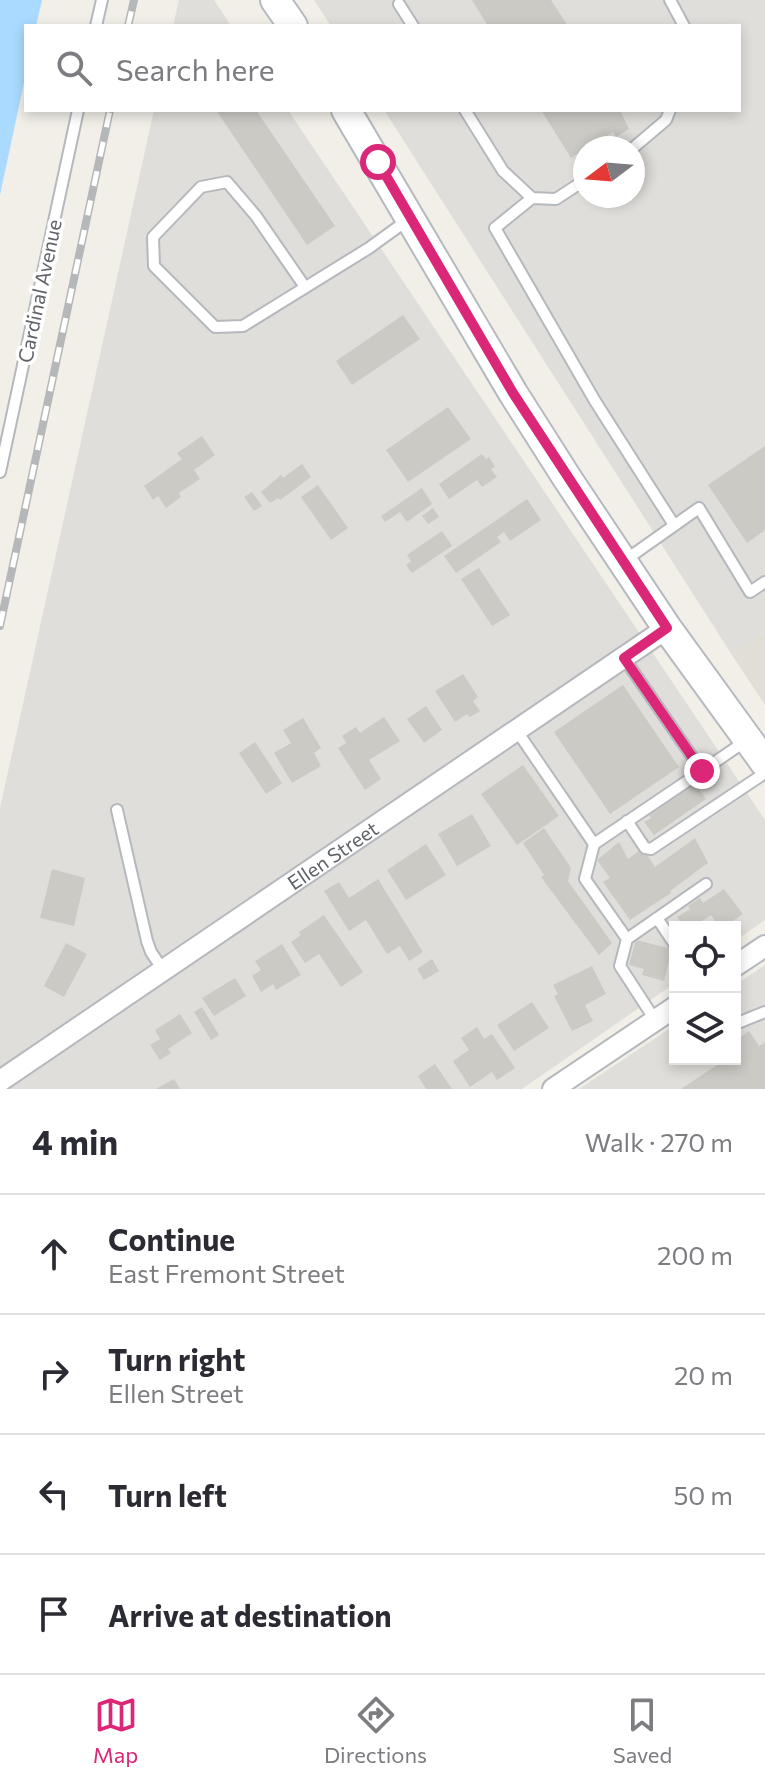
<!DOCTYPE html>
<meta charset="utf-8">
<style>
body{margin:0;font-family:Commissioner,sans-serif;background:#f2f2f3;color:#2b2b33}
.controls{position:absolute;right:24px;bottom:24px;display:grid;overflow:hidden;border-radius:0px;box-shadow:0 4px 12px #0003}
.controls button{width:72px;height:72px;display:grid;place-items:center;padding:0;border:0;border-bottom:2px solid #e1e1e2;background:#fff;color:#2b2b33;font:40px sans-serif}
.compass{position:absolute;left:573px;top:136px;width:72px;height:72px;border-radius:50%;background:#fff;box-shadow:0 4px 12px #0003;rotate:254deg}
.stop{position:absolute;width:24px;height:24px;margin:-18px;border:6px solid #db2777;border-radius:50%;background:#fff}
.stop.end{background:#db2777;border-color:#fff;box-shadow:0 2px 8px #0008}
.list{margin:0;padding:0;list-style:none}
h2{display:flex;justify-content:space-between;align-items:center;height:104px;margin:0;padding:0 32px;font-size:34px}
h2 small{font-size:26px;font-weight:400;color:#7c7c81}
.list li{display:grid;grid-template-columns:52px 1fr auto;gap:24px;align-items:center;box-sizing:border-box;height:120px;padding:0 32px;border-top:2px solid #e1e1e2}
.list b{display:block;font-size:30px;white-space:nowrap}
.list p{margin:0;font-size:26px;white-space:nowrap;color:#7c7c81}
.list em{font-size:26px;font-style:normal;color:#7c7c81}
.icon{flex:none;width:44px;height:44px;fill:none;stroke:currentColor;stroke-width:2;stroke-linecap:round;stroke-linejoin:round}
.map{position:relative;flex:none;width:765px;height:1089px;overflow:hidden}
.search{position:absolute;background:#fff;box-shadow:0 4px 12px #0003;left:24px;right:24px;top:24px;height:88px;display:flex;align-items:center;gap:20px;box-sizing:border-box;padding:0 28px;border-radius:0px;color:#7c7c81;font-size:30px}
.sheet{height:584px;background:#fff}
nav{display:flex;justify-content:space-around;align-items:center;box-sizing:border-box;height:112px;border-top:2px solid #e1e1e2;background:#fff;font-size:22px;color:#7c7c81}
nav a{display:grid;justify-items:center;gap:4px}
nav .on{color:#db2777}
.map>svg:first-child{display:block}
.industrial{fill:#e0deda;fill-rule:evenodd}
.education{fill:#e1ded6}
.water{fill:#aadaff}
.building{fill:#cccac5}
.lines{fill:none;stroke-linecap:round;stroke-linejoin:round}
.service-casing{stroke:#b5b8bc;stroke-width:14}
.minor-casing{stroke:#b5b8bc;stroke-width:24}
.secondary-casing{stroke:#b6babf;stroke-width:32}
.service{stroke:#fff;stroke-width:10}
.minor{stroke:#fff;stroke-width:20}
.secondary{stroke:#fff;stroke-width:28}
.rail-casing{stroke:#b6b7b8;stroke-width:8}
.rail{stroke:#fff;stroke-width:5;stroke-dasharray:15;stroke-linecap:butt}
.route{stroke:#db2777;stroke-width:10}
.labels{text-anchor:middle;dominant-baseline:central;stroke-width:7;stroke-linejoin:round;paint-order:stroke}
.street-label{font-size:20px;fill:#5f6368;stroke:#fff}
</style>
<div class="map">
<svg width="765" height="1089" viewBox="0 0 765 1089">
<rect width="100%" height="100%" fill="#f1efe8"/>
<!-- industrial -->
<path class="industrial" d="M 179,0 L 214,0 L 231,26 L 173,26 Z
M 314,0 L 765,0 L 765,633 L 732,655 L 384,110 L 739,110 L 739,26 L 331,26 ZM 585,148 L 633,148 L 633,196 L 585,196 Z
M 154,110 L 288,110 L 765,820 L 765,920 L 735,941 L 735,927 L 675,927 L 675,983 L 522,1089 L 0,1089 L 0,808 Z
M 765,965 L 765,1089 L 579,1089 L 675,1025 L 675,1059 L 735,1059 L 735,985 Z"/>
<!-- education -->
<path class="education" d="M 765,633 L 765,705 L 732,655 Z"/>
<!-- water -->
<path class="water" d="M 0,0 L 42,0 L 36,26 L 26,26 L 26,73 L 0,195 Z"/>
<!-- building -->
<path class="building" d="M 472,0 L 551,0 L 568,26 L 488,26 Z
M 216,110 L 256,110 L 335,226 L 307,245 Z
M 541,110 L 620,110 L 629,129 L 616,137 L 613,132 L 571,158 Z
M 403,315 L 420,339 L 352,385 L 336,361 Z
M 448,407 L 471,439 L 408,482 L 386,450 Z
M 202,436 L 215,455 L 194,470 L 200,479 L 179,493 L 181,497 L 166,508 L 158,496 L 153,500 L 144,486 L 182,459 L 177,453 Z
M 765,446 L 765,530 L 747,543 L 708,485 Z
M 482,454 L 486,459 L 489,457 L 495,467 L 491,469 L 497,477 L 482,487 L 477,480 L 449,499 L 439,484 Z
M 302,464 L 311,477 L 280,500 L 278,498 L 270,503 L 261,492 L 281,475 L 283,478 Z
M 318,485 L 348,528 L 331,540 L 301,497 Z
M 422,488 L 432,504 L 407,522 L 400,512 L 385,522 L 381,516 Z
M 252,492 L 262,506 L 254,511 L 244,497 Z
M 527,499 L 541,520 L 510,541 L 504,532 L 497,537 L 501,542 L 456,573 L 444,556 Z
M 433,508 L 439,517 L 428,524 L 422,516 Z
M 442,531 L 452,546 L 412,573 L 406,565 L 411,561 L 407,555 Z
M 479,568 L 510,615 L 492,626 L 461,579 Z
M 463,674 L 478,697 L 473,701 L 480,711 L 470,717 L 467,714 L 455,722 L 435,691 Z
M 623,685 L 679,767 L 610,814 L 554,732 Z
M 426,706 L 442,730 L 424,743 L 407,719 Z
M 384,717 L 400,741 L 369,760 L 381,779 L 365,790 L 338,748 L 346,743 L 342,736 L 356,727 L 360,733 Z
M 303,718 L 321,748 L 314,753 L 321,766 L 292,783 L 274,753 L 291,743 L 283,730 Z
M 255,742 L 282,783 L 266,794 L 239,753 Z
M 523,765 L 559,816 L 517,845 L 481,794 Z
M 695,783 L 706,799 L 654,835 L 644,822 L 651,818 L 649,815 Z
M 472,814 L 491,846 L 457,866 L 438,834 Z
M 544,828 L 571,868 L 568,881 L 612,943 L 599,955 L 541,877 L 544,875 L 523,843 Z
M 695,838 L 708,863 L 670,891 L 671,893 L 630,920 L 603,882 L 610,878 L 597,860 L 619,842 L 628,859 L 643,848 L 655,867 Z
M 426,844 L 446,875 L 406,900 L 387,870 Z
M 52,869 L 85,878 L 74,926 L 40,918 Z
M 378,879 L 423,952 L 409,961 L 400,946 L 387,954 L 366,920 L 349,931 L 324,891 L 339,882 L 349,898 Z
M 724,889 L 743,914 L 724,927 L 719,927 L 711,915 L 702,921 L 706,927 L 684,927 L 677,917 L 690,909 L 688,906 L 700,898 L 703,903 Z
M 324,915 L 363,972 L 341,987 L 319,954 L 305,963 L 291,942 L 301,935 L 299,932 Z
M 636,940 L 672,949 L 664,981 L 642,975 L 644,969 L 629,965 Z
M 66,943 L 87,954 L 64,997 L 44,986 Z
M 282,944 L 301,975 L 276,990 L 273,984 L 261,992 L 252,976 L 261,970 L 255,961 Z
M 432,959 L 439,971 L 424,980 L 417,969 Z
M 592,966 L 606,994 L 585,1005 L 593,1021 L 572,1031 L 554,996 L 558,994 L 553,985 Z
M 235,978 L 246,996 L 214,1016 L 202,998 Z
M 532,1002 L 549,1028 L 514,1051 L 497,1025 Z
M 202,1007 L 219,1035 L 211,1040 L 194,1012 Z
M 180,1014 L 192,1033 L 168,1049 L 171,1053 L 160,1060 L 150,1045 L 160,1039 L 155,1030 Z
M 477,1027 L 484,1039 L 492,1034 L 515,1068 L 497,1080 L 492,1072 L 470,1087 L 453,1061 L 469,1050 L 461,1038 Z
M 749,1031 L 759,1046 L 765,1042 L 765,1089 L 681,1089 L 726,1059 L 735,1059 L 735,1041 Z
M 435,1064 L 452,1089 L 426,1089 L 418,1076 Z
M 174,1079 L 180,1089 L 156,1089 Z"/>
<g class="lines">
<defs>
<path id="service" d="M 670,0 L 684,26
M 399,4 L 413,26
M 96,26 L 102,0
M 465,110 L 503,171 L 532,198 L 556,199 L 585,180
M 633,148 L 666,120 L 670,110
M 532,198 L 495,228 L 595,401 L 674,525
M 305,287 L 256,216 L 227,182 L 201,187 L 153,237 L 154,266 L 215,327 L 243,326 L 369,248 L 409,219
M 0,472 L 78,110
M 624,561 L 699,508 L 750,592 L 765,582
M 624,658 L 702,771 L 747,740
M 517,731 L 594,844
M 117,810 L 147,941 L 151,952 L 163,970
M 627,821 L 645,848 L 651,849 L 765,773
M 657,918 L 675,945
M 627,939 L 706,884
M 655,1020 L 620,966 L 627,939 L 585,879 L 594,844 L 702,771
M 735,1024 L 765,1012"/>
<g id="minor">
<path d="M 735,966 L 765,946"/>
<path id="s1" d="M 0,1081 L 667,628"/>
<path d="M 553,1089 L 675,1007"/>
</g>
<path id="secondary" d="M 275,0 L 293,26
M 346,110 L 513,393 L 567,478 L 667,628 L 765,763"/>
</defs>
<!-- service casing -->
<use href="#service" class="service-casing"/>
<!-- minor casing -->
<use href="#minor" class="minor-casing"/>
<!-- secondary casing -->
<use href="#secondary" class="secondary-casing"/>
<!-- service -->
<use href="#service" class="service"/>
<!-- minor -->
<use href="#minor" class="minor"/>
<!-- secondary -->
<use href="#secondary" class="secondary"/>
<defs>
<path id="rail" d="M 128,26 L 134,0
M 0,626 L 110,110"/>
</defs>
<!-- rail casing -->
<use href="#rail" class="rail-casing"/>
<!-- rail -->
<use href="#rail" class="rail"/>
</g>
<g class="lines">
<!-- route -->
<path class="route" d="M 378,162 L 513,393 L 667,628 L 624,658 L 702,771"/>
</g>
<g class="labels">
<!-- street labels -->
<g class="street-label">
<text transform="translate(39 291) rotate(-78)">Cardinal Avenue</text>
<text stroke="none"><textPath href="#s1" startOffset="402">Ellen Street</textPath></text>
</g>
</g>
</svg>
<div class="controls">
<button><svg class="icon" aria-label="locate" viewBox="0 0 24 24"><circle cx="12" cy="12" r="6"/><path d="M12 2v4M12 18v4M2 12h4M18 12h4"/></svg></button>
<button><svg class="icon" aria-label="layers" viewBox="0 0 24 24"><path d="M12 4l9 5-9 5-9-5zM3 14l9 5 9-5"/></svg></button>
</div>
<svg class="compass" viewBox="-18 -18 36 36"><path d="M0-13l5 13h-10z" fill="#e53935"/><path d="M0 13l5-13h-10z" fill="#7c7c81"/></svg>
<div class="stop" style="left:378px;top:162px"></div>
<div class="stop end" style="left:702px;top:771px"></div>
<div class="search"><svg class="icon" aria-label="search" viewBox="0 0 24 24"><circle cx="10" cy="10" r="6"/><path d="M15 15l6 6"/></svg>Search here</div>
</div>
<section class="sheet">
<h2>4 min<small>Walk · 270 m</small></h2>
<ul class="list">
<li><svg class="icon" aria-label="ahead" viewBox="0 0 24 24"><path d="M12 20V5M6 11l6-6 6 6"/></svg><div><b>Continue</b><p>East Fremont Street</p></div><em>200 m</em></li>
<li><svg class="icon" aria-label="right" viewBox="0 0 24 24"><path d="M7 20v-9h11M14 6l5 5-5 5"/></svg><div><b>Turn right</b><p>Ellen Street</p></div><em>20 m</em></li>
<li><svg class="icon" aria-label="left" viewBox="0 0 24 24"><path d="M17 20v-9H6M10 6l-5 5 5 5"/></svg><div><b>Turn left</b></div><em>50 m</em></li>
<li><svg class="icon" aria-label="arrive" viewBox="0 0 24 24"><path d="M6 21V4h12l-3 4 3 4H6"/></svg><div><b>Arrive at destination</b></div></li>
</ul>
</section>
<nav>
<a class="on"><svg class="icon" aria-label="map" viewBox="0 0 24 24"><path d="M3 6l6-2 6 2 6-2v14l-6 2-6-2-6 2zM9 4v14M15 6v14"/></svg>Map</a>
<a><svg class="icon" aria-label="directions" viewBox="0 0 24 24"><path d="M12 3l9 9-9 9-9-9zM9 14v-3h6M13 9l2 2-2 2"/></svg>Directions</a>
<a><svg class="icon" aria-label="saved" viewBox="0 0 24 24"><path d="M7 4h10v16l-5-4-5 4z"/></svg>Saved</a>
</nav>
